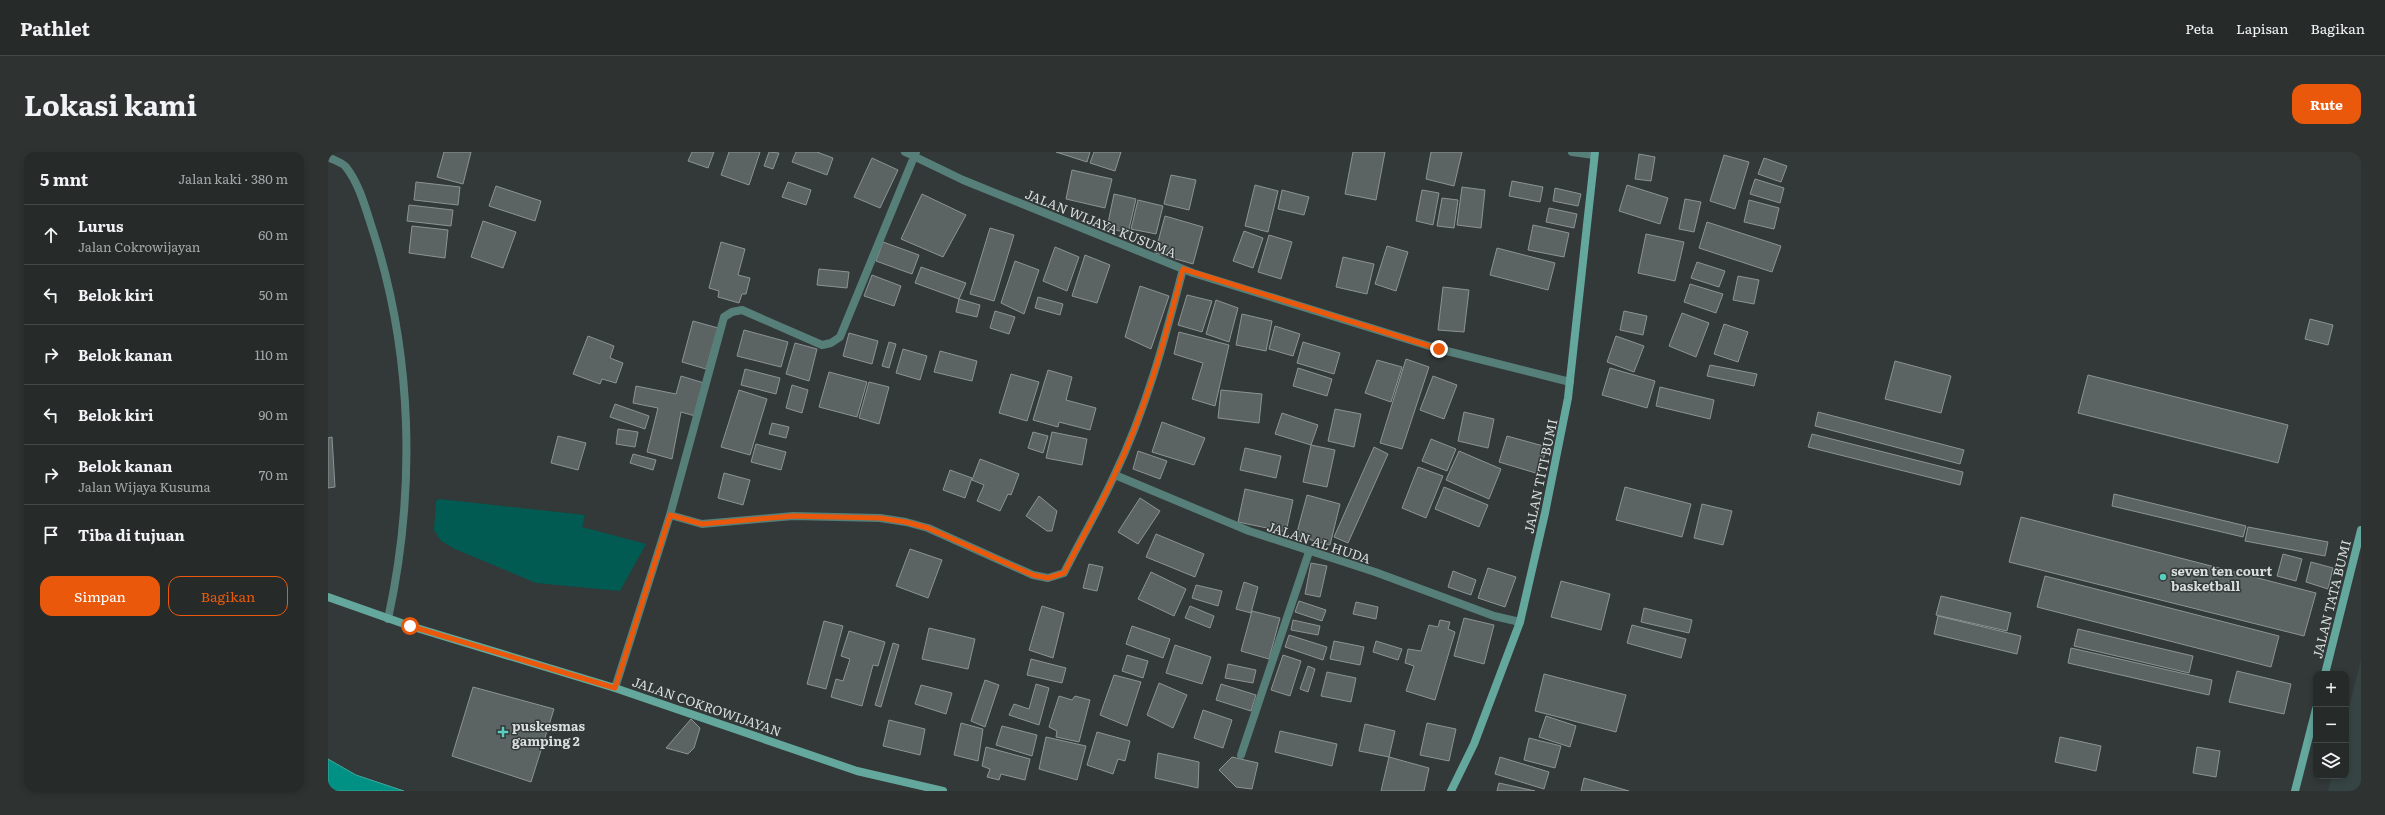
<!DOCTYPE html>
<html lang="id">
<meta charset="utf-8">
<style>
body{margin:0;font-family:Literata,serif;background:#2e3332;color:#f1f3f6}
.controls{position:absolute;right:12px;bottom:12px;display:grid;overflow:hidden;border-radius:8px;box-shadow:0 2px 6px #0003}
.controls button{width:36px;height:36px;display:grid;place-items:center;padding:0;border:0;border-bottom:1px solid #424747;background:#262b2a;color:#f1f3f6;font:20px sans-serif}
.stop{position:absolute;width:12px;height:12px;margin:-9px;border:3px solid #ea580c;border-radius:50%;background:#fff}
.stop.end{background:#ea580c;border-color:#fff;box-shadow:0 1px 4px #0008}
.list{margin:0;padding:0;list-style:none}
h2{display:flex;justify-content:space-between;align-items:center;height:52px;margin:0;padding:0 16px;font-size:17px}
h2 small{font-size:13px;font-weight:400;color:#a4a7a8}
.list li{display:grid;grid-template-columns:26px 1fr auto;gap:12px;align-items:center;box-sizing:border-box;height:60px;padding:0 16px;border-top:1px solid #424747}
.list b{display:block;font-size:15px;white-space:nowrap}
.list p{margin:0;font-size:13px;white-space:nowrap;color:#a4a7a8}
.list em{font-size:13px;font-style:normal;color:#a4a7a8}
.actions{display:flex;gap:8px;padding:12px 16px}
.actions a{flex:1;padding:9px 0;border:1px solid #ea580c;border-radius:12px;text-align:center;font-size:14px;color:#ea580c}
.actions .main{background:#ea580c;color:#fff}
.icon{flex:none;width:22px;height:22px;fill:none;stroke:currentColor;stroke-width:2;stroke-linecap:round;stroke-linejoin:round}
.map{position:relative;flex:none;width:2033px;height:639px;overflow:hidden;border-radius:12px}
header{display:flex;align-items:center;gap:24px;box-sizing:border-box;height:56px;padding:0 20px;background:#262b2a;border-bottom:1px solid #424747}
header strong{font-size:19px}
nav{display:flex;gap:22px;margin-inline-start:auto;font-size:14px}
.intro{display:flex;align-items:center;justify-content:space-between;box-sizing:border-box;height:96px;padding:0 24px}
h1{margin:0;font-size:28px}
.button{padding:10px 18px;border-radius:12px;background:#ea580c;color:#fff;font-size:14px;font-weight:700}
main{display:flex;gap:24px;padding:0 24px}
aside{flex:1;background:#262b2a;border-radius:12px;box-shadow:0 2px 6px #0003}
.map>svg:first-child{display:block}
.built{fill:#364543}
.green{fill:#015b53}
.water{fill:#019184;stroke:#42a89f}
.building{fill:#5c6463;stroke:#8c9493}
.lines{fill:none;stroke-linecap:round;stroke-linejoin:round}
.street{stroke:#567f79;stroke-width:8}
.secondary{stroke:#64a79d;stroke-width:8}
.route{stroke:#ea580c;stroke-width:5}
.poi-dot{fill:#59cebf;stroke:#323938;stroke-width:1.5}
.labels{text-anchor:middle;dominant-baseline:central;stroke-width:3;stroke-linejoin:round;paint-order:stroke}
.street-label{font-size:13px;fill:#d9dedd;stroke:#323938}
.poi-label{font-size:13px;font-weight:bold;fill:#d9dedd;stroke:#323938;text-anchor:start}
</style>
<header>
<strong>Pathlet</strong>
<nav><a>Peta</a><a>Lapisan</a><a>Bagikan</a></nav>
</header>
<div class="intro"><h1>Lokasi kami</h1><a class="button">Rute</a></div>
<main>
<aside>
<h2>5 mnt<small>Jalan kaki · 380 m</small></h2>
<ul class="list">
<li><svg class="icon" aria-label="ahead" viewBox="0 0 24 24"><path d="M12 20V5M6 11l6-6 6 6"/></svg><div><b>Lurus</b><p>Jalan Cokrowijayan</p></div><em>60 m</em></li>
<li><svg class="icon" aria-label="left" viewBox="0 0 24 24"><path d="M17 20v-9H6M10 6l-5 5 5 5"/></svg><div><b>Belok kiri</b></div><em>50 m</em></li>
<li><svg class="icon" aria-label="right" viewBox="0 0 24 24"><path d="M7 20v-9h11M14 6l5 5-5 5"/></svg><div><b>Belok kanan</b></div><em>110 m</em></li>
<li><svg class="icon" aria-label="left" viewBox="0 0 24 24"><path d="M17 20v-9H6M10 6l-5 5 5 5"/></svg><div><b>Belok kiri</b></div><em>90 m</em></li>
<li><svg class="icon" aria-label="right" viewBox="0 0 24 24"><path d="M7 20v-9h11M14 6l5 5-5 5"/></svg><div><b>Belok kanan</b><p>Jalan Wijaya Kusuma</p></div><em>70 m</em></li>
<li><svg class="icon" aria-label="arrive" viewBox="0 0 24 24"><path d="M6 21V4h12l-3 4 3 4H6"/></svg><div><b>Tiba di tujuan</b></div></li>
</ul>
<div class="actions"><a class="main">Simpan</a><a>Bagikan</a></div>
</aside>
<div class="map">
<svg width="2033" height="639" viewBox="0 0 2033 639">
<rect width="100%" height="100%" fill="#323938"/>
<!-- built -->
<path class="built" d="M 2033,508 L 2033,639 L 2000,639 L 2004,624 L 2018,624 L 2018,567 Z"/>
<!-- green -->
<path class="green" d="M 111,347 L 257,363 L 254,375 L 318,392 L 292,439 L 208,431 L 127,397 L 113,389 L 106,378 L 108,349 Z"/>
<!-- water -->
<path class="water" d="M 0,607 L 28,623 L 76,639 L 0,639 Z"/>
<!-- building -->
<path class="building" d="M 116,0 L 143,0 L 135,32 L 109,25 Z
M 364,0 L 386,0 L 380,16 L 360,9 Z
M 401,0 L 432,0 L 421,33 L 393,23 Z
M 441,0 L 451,1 L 445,17 L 436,14 Z
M 468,0 L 489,0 L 505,6 L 499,23 L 464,10 Z
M 728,0 L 762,0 L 759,10 Z
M 766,0 L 793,0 L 787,19 L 762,11 Z
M 1025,0 L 1057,0 L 1048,48 L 1017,42 Z
M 1103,0 L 1134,0 L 1126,34 L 1098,27 Z
M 1311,2 L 1327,5 L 1323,29 L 1307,27 Z
M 1396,3 L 1421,10 L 1407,57 L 1382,49 Z
M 544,6 L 570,18 L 552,56 L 526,45 Z
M 1436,6 L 1459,14 L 1453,30 L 1430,22 Z
M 744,18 L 784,27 L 777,56 L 738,47 Z
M 843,23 L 868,28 L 861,58 L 836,52 Z
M 1427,27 L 1456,36 L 1452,51 L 1422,42 Z
M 1184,29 L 1215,35 L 1212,50 L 1181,44 Z
M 88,30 L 132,35 L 130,53 L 86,48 Z
M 460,30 L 483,38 L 478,53 L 454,45 Z
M 927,33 L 950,39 L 940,80 L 917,74 Z
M 1299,33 L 1340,46 L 1332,72 L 1291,59 Z
M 168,34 L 213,49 L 207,69 L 161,54 Z
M 1134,35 L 1157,38 L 1153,76 L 1129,73 Z
M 1227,36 L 1253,42 L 1250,54 L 1225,49 Z
M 954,38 L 981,45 L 976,63 L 950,57 Z
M 1094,38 L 1111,41 L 1105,73 L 1088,69 Z
M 594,42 L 638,63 L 615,105 L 573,87 Z
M 786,42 L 808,47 L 800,81 L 779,76 Z
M 1114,46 L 1130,48 L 1126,76 L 1109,74 Z
M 1357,47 L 1373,50 L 1366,80 L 1351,77 Z
M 810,48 L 835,54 L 828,82 L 803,77 Z
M 1421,48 L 1451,56 L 1446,77 L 1416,70 Z
M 81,53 L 125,58 L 123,74 L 79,69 Z
M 1221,56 L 1249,62 L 1246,76 L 1218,70 Z
M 837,64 L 875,75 L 865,112 L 827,101 Z
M 155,69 L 188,80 L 175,116 L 143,105 Z
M 1379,70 L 1453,94 L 1444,120 L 1371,96 Z
M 1205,73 L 1241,81 L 1236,105 L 1200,98 Z
M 84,74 L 120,78 L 117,106 L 81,101 Z
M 662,76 L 686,83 L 666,149 L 642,142 Z
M 916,79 L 935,86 L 925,116 L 905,109 Z
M 1318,82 L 1356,90 L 1347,129 L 1310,121 Z
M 941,83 L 964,90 L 953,127 L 930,120 Z
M 393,90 L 417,97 L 410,123 L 422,126 L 418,142 L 414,142 L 411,151 L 390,145 L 391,139 L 381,136 Z
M 555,90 L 591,103 L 584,122 L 548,109 Z
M 1059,94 L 1080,100 L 1068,139 L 1047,132 Z
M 727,95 L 751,105 L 739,139 L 715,129 Z
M 1169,96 L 1227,111 L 1220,138 L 1162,123 Z
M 757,103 L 782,113 L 769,151 L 744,144 Z
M 1015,105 L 1046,112 L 1039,142 L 1008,135 Z
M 687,109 L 711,118 L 696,162 L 673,151 Z
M 1369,110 L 1397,119 L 1391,135 L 1363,126 Z
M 593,115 L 638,131 L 631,147 L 587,131 Z
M 491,117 L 521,120 L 519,136 L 489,133 Z
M 544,123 L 573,134 L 566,154 L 536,144 Z
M 1410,124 L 1431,128 L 1426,152 L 1405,148 Z
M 1362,132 L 1395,142 L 1388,161 L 1356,150 Z
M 812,134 L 841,144 L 823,197 L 797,185 Z
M 1115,135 L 1141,138 L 1136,180 L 1110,178 Z
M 859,143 L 884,149 L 874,180 L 850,173 Z
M 710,145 L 735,152 L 732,163 L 707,156 Z
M 631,147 L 652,153 L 649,165 L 628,160 Z
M 888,148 L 910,156 L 901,190 L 878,182 Z
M 667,159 L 687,165 L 681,182 L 662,176 Z
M 1296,159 L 1319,164 L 1315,183 L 1292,178 Z
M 1354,161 L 1381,171 L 1368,205 L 1341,194 Z
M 914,162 L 944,169 L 938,199 L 908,193 Z
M 1982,167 L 2005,173 L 2000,193 L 1977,187 Z
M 365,169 L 390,176 L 378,217 L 354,210 Z
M 1396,172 L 1420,180 L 1410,210 L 1386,202 Z
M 947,174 L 972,182 L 965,204 L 941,197 Z
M 416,178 L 460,190 L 453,215 L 409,204 Z
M 851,180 L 901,193 L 887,254 L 864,247 L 875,211 L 846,202 Z
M 521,181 L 550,189 L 544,212 L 515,204 Z
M 260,184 L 286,194 L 282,206 L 295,211 L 288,231 L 274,227 L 272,232 L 245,222 Z
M 1288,184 L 1316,194 L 1306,220 L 1279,210 Z
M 561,190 L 568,192 L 561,216 L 554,214 Z
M 975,190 L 1012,201 L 1006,222 L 969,211 Z
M 467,191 L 489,197 L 481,229 L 458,222 Z
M 575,197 L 599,204 L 592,228 L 568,221 Z
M 612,199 L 649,209 L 644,229 L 606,220 Z
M 1078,207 L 1101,215 L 1074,297 L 1052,291 Z
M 1049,208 L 1074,215 L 1063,250 L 1037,241 Z
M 1567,209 L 1623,224 L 1613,261 L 1557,247 Z
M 1382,213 L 1429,222 L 1426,234 L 1379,224 Z
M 970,216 L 1004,227 L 999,244 L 965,234 Z
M 1282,216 L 1327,229 L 1319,256 L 1274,243 Z
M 417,217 L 452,226 L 448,242 L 413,233 Z
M 720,218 L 744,225 L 738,248 L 768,256 L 762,278 L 731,270 L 730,275 L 705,268 Z
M 501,220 L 539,230 L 529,265 L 491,255 Z
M 683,222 L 711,230 L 699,269 L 671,261 Z
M 1760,223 L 1960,273 L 1950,311 L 1750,261 Z
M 353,224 L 376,231 L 367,264 L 353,260 L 344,307 L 319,300 L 330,256 L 305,251 L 308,234 L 348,242 Z
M 1105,224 L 1129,233 L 1116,267 L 1092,258 Z
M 541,230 L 561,235 L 551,272 L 531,266 Z
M 464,233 L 480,238 L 474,261 L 458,256 Z
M 1332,235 L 1386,248 L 1382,267 L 1328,254 Z
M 411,238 L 439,247 L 422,303 L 393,295 Z
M 893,238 L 934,242 L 931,271 L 890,266 Z
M 287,252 L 321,264 L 317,277 L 282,265 Z
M 1007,257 L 1033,262 L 1026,295 L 1000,289 Z
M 1136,260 L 1166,267 L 1160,296 L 1130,289 Z
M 1490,260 L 1636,298 L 1632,312 L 1487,274 Z
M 954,261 L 990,273 L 983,293 L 947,282 Z
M 834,270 L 877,286 L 866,313 L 824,300 Z
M 444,271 L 461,275 L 458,286 L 441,282 Z
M 290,277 L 310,280 L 307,295 L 288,292 Z
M 705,280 L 720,284 L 715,301 L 700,296 Z
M 724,280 L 759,287 L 754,313 L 718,306 Z
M 1484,282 L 1635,320 L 1632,333 L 1480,295 Z
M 230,284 L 258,291 L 250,318 L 223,311 Z
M 1179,284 L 1219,295 L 1211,322 L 1171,310 Z
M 4,285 L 7,335 L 0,336 L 0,286 Z
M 1103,287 L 1128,297 L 1119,319 L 1094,309 Z
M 428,292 L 458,300 L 453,318 L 423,310 Z
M 983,293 L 1007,298 L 999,335 L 975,330 Z
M 1046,295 L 1060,302 L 1020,391 L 1006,385 Z
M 917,296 L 953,304 L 948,326 L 912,318 Z
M 810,299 L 839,309 L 832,327 L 805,317 Z
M 1131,299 L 1173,317 L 1161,347 L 1118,328 Z
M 305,302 L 328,308 L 325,318 L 302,311 Z
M 652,307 L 691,322 L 683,343 L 680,342 L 672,359 L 649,349 L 656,333 L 644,328 Z
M 1090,315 L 1115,324 L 1098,366 L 1074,356 Z
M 622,318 L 644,326 L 637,346 L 615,338 Z
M 396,321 L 422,328 L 415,353 L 390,346 Z
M 1116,335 L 1160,353 L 1151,375 L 1107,357 Z
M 1297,335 L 1363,352 L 1354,385 L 1288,368 Z
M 917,337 L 965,348 L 958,380 L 910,370 Z
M 1786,342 L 1918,374 L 1915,385 L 1784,354 Z
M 979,343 L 1012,352 L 1002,393 L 968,384 Z
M 711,344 L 729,359 L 724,379 L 719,379 L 698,364 Z
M 812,346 L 832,359 L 810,392 L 790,380 Z
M 1374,352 L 1404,359 L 1395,393 L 1366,386 Z
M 1693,365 L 1988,441 L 1976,484 L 1681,410 Z
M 1920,375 L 2000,390 L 1997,404 L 1917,389 Z
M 828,382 L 876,402 L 867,425 L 818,405 Z
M 582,397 L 614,408 L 600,446 L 568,434 Z
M 1955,402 L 1974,407 L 1968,429 L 1949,424 Z
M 1983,410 L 2005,416 L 2000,437 L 1978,430 Z
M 983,411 L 999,414 L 992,445 L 977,442 Z
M 761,412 L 775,415 L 769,439 L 755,436 Z
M 1160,416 L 1188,425 L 1177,455 L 1150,446 Z
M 1125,419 L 1148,428 L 1143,443 L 1120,435 Z
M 823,420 L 858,437 L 846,464 L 810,447 Z
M 1717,424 L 1951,484 L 1943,515 L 1709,455 Z
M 1233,429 L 1282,442 L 1273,478 L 1223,465 Z
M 916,430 L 930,435 L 923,461 L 908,457 Z
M 868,433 L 894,439 L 890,454 L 864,446 Z
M 1613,444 L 1683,461 L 1679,479 L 1608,463 Z
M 971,449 L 998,458 L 994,469 L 967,460 Z
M 1028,450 L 1050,455 L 1048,467 L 1025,462 Z
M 714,454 L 736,461 L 725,506 L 701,498 Z
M 862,454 L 886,464 L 882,476 L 857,466 Z
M 1316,456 L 1364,468 L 1361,481 L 1313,470 Z
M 924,459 L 952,466 L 941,507 L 913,499 Z
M 1610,464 L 1693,484 L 1689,502 L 1606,482 Z
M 1136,466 L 1166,473 L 1156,512 L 1126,504 Z
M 965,468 L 992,474 L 990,483 L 963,478 Z
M 1112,468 L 1122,470 L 1120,477 L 1127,480 L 1107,548 L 1078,539 L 1086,514 L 1077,511 L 1080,497 L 1093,499 L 1101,473 L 1110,475 Z
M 496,469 L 515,474 L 498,537 L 479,532 Z
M 1304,473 L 1358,487 L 1353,506 L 1299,491 Z
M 804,474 L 842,487 L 835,506 L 798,492 Z
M 601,476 L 647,487 L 640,517 L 594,507 Z
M 1750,477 L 1865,504 L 1861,521 L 1746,494 Z
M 521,479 L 557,490 L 550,514 L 545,513 L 534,554 L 503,545 L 508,527 L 515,529 L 522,507 L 513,504 Z
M 961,483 L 999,495 L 995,508 L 957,495 Z
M 1006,489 L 1036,495 L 1032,513 L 1002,507 Z
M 1048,489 L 1074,497 L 1070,508 L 1045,500 Z
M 565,491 L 571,493 L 553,555 L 547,553 Z
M 847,493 L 883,505 L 874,532 L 838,521 Z
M 1743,496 L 1884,528 L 1881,543 L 1740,511 Z
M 799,503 L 820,509 L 815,526 L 794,519 Z
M 955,503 L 973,509 L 962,544 L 943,538 Z
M 703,507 L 738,516 L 734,531 L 699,523 Z
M 900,512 L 928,518 L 925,531 L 897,526 Z
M 980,514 L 987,517 L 980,540 L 972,537 Z
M 1909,519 L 1963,532 L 1956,562 L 1901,550 Z
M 999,520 L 1028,526 L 1023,550 L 993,544 Z
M 1216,522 L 1298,543 L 1288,580 L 1207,559 Z
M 786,523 L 813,530 L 799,574 L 772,563 Z
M 657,528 L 671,533 L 657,575 L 643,569 Z
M 831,531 L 859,543 L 845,576 L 819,563 Z
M 708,532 L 721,536 L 711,573 L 681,563 L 686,552 L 701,557 Z
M 893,532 L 928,543 L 923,559 L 888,548 Z
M 593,533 L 624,541 L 618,562 L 587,552 Z
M 145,535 L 226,557 L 203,630 L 124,604 Z
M 731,544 L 744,548 L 747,544 L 762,548 L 751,590 L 728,585 L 729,579 L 721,575 Z
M 875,558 L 904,568 L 895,596 L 866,586 Z
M 1218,564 L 1248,574 L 1242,595 L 1211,585 Z
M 363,567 L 372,576 L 366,596 L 360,602 L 338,596 Z
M 561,568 L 597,577 L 592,603 L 555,594 Z
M 633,571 L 655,577 L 650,609 L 626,603 Z
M 1099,571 L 1128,577 L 1121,609 L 1092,603 Z
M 1037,572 L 1067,579 L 1061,605 L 1031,599 Z
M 674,574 L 709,583 L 704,604 L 668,593 Z
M 952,579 L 1009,592 L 1004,614 L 947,600 Z
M 769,580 L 802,589 L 797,609 L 790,607 L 785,622 L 759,613 Z
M 718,585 L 758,594 L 749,628 L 711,617 Z
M 1732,585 L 1773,594 L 1768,619 L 1727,610 Z
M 1201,586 L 1233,594 L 1227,616 L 1196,608 Z
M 658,595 L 702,607 L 697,628 L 673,622 L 671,628 L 659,625 L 662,617 L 654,614 Z
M 1869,595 L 1892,599 L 1888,625 L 1865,621 Z
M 830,601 L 871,610 L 870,636 L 827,626 Z
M 904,605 L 930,611 L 924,637 L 908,635 L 891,618 Z
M 1061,605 L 1101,616 L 1096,639 L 1053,639 Z
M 1172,605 L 1221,620 L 1216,637 L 1167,622 Z
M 1256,626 L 1301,639 L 1253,639 Z
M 1171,631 L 1207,639 L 1169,639 Z"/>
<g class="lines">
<!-- street -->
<path class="street" d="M 577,0 L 635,28 L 865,121 L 1111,197 L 1242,230
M 1244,0 L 1266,3
M 0,5 C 5,8 14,10 18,15 C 32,33 38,58 45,79 C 85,203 88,339 60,467
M 787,323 L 921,379 L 1047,420 L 1166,464 L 1192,470
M 342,363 L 374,372 L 465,364 L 552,366 L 578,370 L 600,376 L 705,423 L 720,426 L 736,421 C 752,389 771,357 786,324 C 818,258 837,187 855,117
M 287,536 L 342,363 L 396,165 L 404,160 L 414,158 L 494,193 L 503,191 L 512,185 L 588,0
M 913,603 L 981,400"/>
<!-- secondary -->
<path class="secondary" d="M 0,445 L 82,474 L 287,536 L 529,619 L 615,639
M 1997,522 L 2033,378
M 1123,639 L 1146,592 L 1192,470 L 1217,361 L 1240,246 L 1267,0
M 1967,639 L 1988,557"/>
</g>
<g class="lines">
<!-- route -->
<path class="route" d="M 82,474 L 287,536 L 342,363 L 374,372 L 465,364 L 552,366 L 578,370 L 600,376 L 705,423 L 720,426 L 736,421 C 752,389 771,357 786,324 C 818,258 837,187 855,117 L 1111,197"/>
</g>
<!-- markers -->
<g class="poi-dot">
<circle cx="1835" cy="425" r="4"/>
<path d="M173 574h4v4h4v4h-4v4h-4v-4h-4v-4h4z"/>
</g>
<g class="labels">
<!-- street labels -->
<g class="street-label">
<text transform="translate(773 71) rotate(22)">JALAN WIJAYA KUSUMA</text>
<text transform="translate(1212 324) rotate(-78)">JALAN TITI BUMI</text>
<text transform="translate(991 390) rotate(18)">JALAN AL HUDA</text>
<text transform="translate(2003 447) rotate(-76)">JALAN TATA BUMI</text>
<text transform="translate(379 554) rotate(19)">JALAN COKROWIJAYAN</text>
</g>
<!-- poi labels -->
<g class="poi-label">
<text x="1843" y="418">seven ten court<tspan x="1843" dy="15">basketball</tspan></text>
<text x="184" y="573">puskesmas<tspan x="184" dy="15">gamping 2</tspan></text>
</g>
</g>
</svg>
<div class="controls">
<button>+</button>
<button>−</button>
<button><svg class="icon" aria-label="layers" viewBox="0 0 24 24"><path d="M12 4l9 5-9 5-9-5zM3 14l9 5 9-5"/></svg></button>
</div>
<div class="stop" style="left:82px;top:474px"></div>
<div class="stop end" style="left:1111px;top:197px"></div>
</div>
</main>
